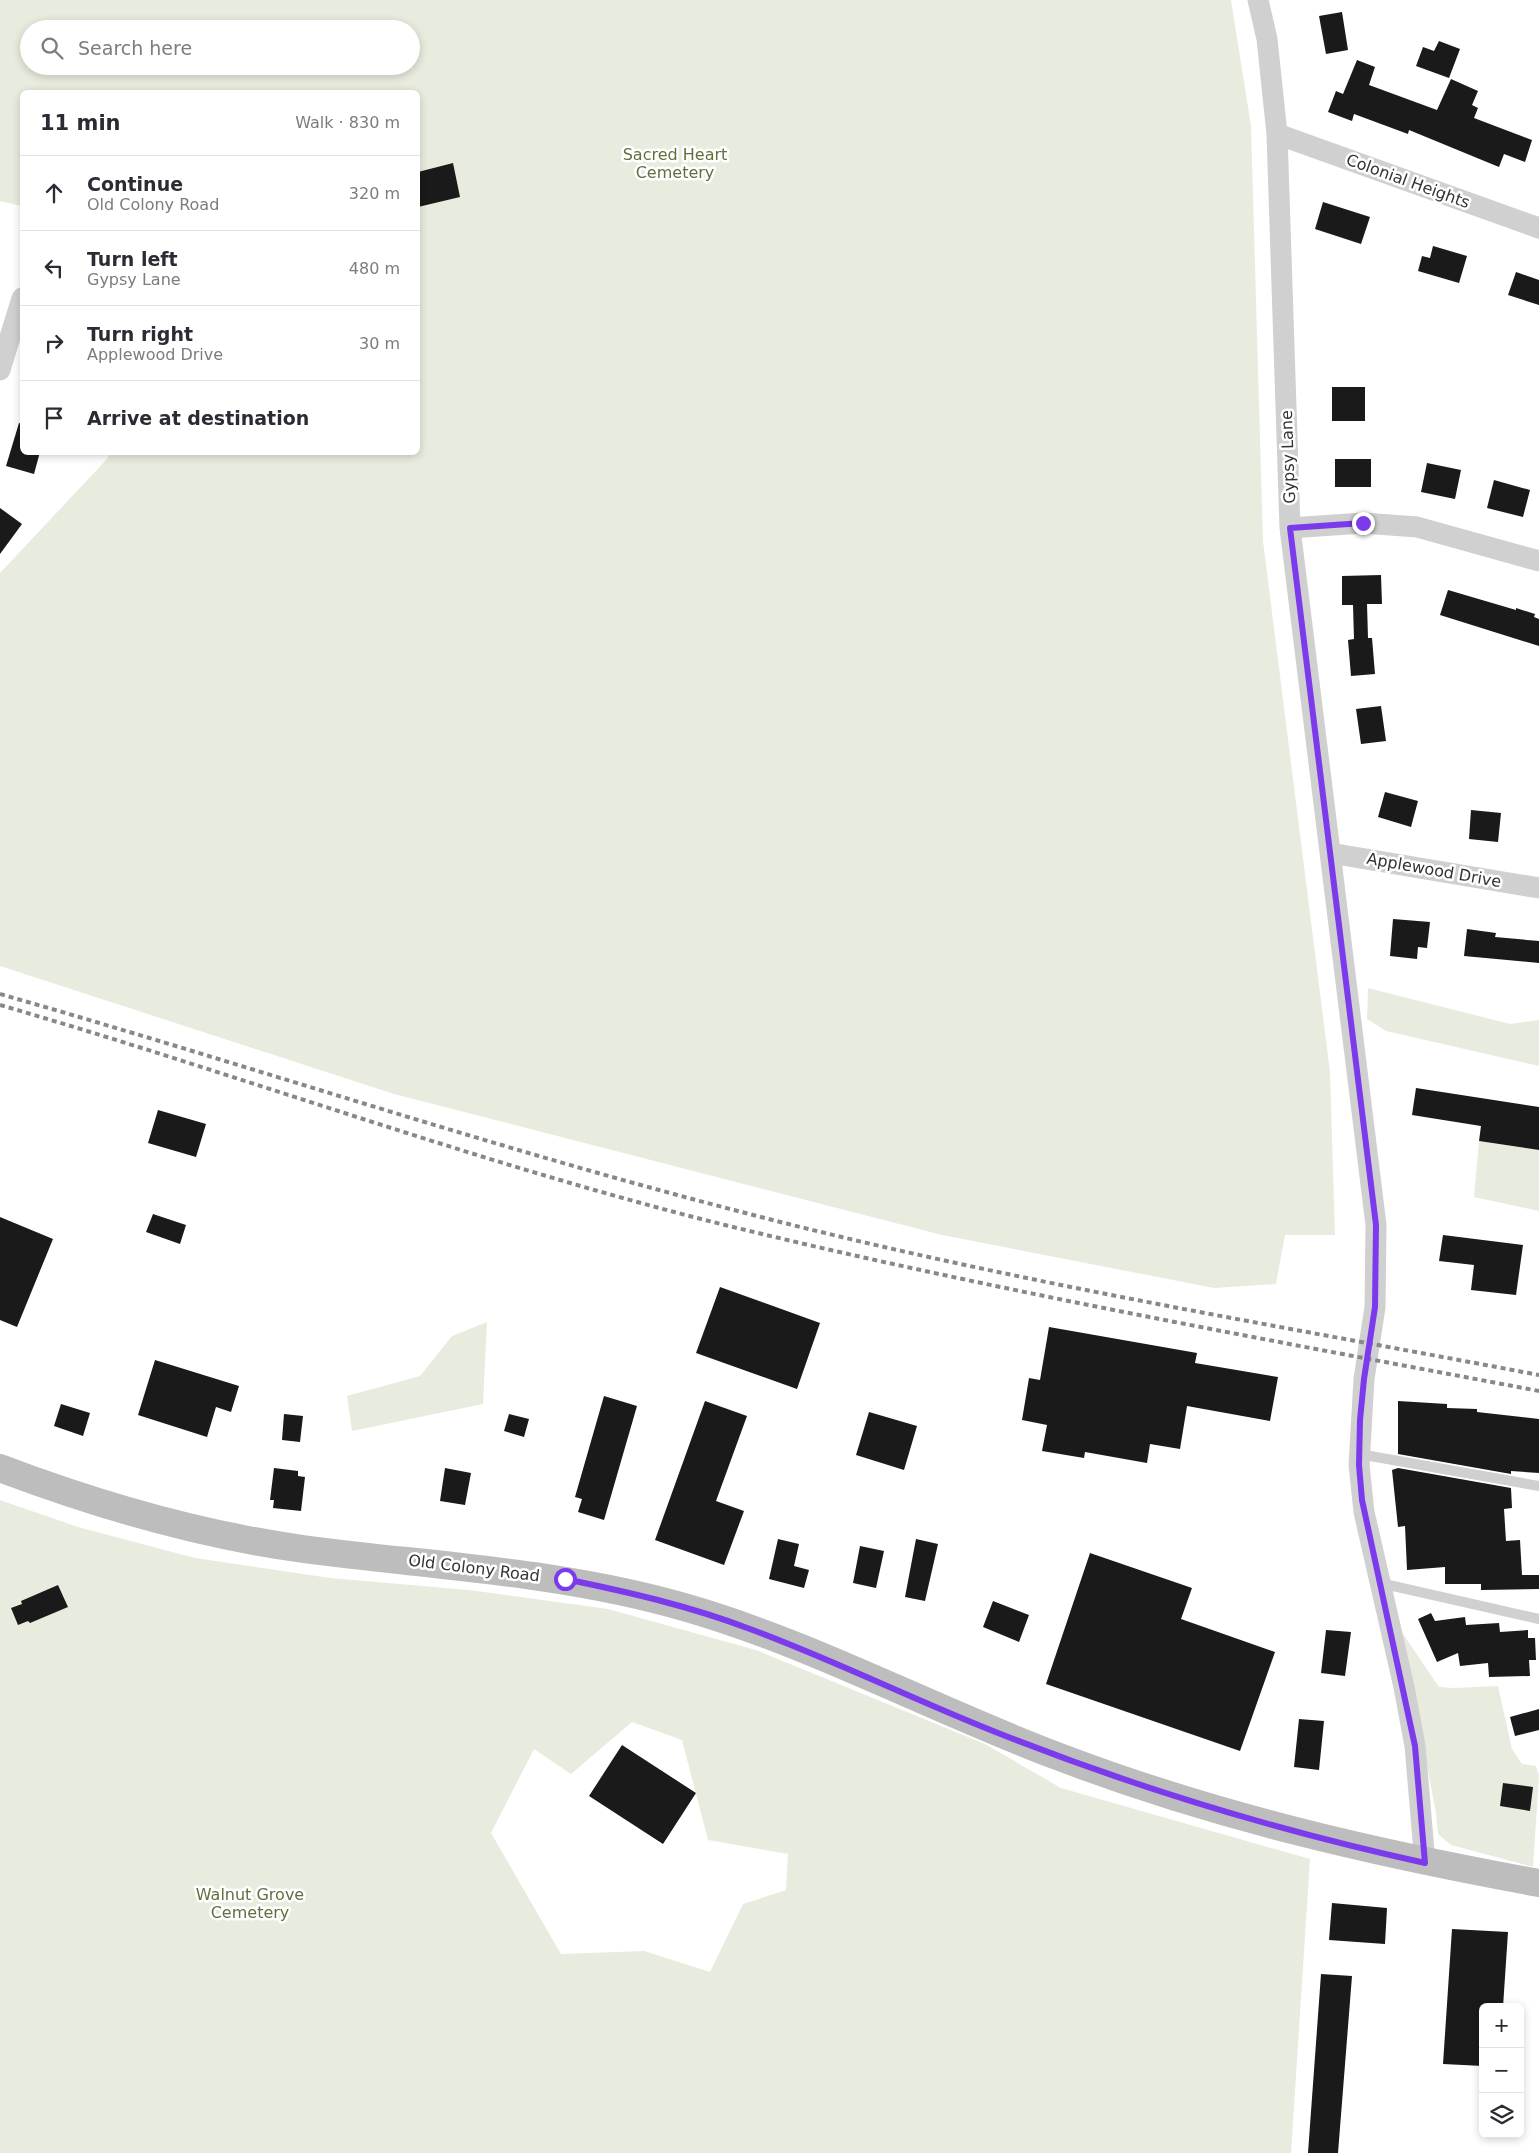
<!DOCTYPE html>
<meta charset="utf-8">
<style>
body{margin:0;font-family:"DejaVu Sans",sans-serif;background:#f2f2f3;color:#2b2b33}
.controls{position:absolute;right:15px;bottom:15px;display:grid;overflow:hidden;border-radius:8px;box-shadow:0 2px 8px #0003}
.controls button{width:45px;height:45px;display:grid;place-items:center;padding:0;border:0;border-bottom:1px solid #e1e1e2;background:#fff;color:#2b2b33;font:25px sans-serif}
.stop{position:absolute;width:15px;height:15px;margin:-11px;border:4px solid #7c3aed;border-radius:50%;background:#fff}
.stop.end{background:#7c3aed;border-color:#fff;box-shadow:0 1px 5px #0008}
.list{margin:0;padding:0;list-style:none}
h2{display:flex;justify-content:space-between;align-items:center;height:65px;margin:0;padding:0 20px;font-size:21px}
h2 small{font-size:16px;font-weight:400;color:#7c7c81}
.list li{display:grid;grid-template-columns:32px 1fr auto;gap:15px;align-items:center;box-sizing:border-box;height:75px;padding:0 20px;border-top:1px solid #e1e1e2}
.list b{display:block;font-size:19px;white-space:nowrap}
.list p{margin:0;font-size:16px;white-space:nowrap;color:#7c7c81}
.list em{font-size:16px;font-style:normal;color:#7c7c81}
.icon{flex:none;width:28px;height:28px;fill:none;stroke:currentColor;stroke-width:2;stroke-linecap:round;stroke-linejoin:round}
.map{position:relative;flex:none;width:1539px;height:2153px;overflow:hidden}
.search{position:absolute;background:#fff;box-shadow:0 2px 8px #0003;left:20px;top:20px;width:400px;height:55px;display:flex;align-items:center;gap:12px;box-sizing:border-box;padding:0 18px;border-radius:28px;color:#7c7c81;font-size:19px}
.panel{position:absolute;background:#fff;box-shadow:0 2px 8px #0003;left:20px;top:90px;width:400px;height:365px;border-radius:8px}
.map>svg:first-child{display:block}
.green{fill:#e8ecde;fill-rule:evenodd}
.building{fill:#1a1a1a}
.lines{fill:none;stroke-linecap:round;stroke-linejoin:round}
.lane{stroke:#d0d0d0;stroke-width:10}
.street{stroke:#d0d0d0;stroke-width:21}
.secondary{stroke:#bdbdbd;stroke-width:28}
.rail{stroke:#888;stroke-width:4;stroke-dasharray:5 4;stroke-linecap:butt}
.route{stroke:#7c3aed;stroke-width:6}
.labels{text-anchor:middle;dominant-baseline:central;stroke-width:5;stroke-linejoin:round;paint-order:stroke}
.park-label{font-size:16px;fill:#5d713d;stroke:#fff}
.street-label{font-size:16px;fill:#333;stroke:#fff}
</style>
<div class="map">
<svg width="1539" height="2153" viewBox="0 0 1539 2153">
<rect width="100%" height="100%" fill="#fff"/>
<!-- green -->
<path class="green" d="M 0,0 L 1231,0 L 1251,126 L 1263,541 L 1330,1072 L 1335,1235 L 1285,1235 L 1276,1284 L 1214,1288 L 942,1235 L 394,1094 L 0,966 L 0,573 L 107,459 L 110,453 L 418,452 L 418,92 L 22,92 L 22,206 L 0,201 ZM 29,29 L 411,29 L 411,66 L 29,66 Z
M 1368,988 L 1510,1024 L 1539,1020 L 1539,1066 L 1386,1031 L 1367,1019 Z
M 1479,1141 L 1539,1150 L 1539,1211 L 1474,1197 Z
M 487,1322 L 483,1404 L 352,1431 L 347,1396 L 420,1376 L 452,1336 Z
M 0,1500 L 78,1527 L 195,1558 L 330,1578 L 469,1590 L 608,1609 L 756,1650 L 985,1744 L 1061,1788 L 1310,1859 L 1291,2153 L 0,2153 ZM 632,1722 L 682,1740 L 708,1840 L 788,1854 L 786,1890 L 743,1904 L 710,1972 L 644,1951 L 561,1954 L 491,1833 L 534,1749 L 571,1774 Z
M 1401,1631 L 1439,1687 L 1454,1688 L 1498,1686 L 1512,1749 L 1522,1764 L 1536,1766 L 1539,1776 L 1533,1867 L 1451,1845 L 1438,1834 L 1436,1813 Z"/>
<!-- building -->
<path class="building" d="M 1342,12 L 1348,50 L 1326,54 L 1319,16 Z
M 1439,41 L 1460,49 L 1449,78 L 1416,66 L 1423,47 L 1434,51 Z
M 1357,60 L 1375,67 L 1369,85 L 1437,110 L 1451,79 L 1478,91 L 1472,105 L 1478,108 L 1474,118 L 1532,140 L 1525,162 L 1504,154 L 1499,167 L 1409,130 L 1408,134 L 1354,114 L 1352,121 L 1328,112 L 1336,91 L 1343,94 Z
M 453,163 L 460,197 L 418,207 L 418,172 Z
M 1323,202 L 1370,217 L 1361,244 L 1315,229 Z
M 1433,246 L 1467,256 L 1459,283 L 1418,271 L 1422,256 L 1430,258 Z
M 1516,272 L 1539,280 L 1539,305 L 1508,295 Z
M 1332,387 L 1365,387 L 1365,421 L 1332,421 Z
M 19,423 L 22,424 L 22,452 L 40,452 L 34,474 L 6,466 Z
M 1335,459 L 1371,459 L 1371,487 L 1335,487 Z
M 1427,463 L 1461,470 L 1455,499 L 1421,492 Z
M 1494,480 L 1530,490 L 1523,517 L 1487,508 Z
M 0,508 L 22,524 L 0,554 Z
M 1381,575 L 1382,604 L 1367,604 L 1368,638 L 1372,638 L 1375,674 L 1351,676 L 1348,640 L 1354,639 L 1353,605 L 1342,605 L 1342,576 Z
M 1448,590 L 1516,610 L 1516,608 L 1535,614 L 1534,617 L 1539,619 L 1539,646 L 1440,615 Z
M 1381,706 L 1386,741 L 1361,744 L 1356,709 Z
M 1385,792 L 1418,801 L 1411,827 L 1378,817 Z
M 1471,810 L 1501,813 L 1498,842 L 1469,839 Z
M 1393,919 L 1430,922 L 1427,948 L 1418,947 L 1417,959 L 1390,956 Z
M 1467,929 L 1496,933 L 1495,937 L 1539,941 L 1539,963 L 1464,956 Z
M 1416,1088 L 1539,1107 L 1539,1150 L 1479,1141 L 1481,1126 L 1412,1115 Z
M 158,1110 L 206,1124 L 196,1157 L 148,1143 Z
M 153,1214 L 186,1225 L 180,1244 L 146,1232 Z
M 0,1217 L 53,1239 L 17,1327 L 0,1320 Z
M 1443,1235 L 1523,1245 L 1516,1295 L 1471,1290 L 1474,1265 L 1439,1261 Z
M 720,1287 L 820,1323 L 797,1389 L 696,1353 Z
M 1049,1327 L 1197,1353 L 1195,1363 L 1278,1377 L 1270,1421 L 1187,1406 L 1180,1449 L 1150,1444 L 1147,1463 L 1085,1452 L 1084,1458 L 1042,1451 L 1047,1425 L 1022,1420 L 1029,1378 L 1040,1380 Z
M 155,1360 L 239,1386 L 231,1412 L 216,1407 L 207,1437 L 138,1415 Z
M 604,1396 L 637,1406 L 604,1520 L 578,1512 L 582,1499 L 575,1497 Z
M 705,1401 L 747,1416 L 716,1501 L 744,1511 L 724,1565 L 655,1540 Z
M 1398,1401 L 1447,1404 L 1447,1408 L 1477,1409 L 1477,1412 L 1539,1419 L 1539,1473 L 1511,1471 L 1511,1474 L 1398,1454 Z
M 61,1404 L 90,1413 L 83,1436 L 54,1426 Z
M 869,1412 L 917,1426 L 904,1470 L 856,1455 Z
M 284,1414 L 303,1416 L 300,1442 L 282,1440 Z
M 509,1414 L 529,1419 L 524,1437 L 504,1431 Z
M 274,1468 L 298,1471 L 298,1476 L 305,1477 L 301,1511 L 273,1508 L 274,1500 L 270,1500 Z
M 445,1468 L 471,1473 L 465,1505 L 440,1501 Z
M 1398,1468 L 1511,1488 L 1512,1508 L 1504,1509 L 1506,1541 L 1520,1540 L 1522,1575 L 1539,1575 L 1539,1589 L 1481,1590 L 1481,1584 L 1445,1584 L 1445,1567 L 1407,1570 L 1405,1526 L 1398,1527 L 1392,1470 Z
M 778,1539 L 799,1544 L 794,1566 L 809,1570 L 804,1588 L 769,1579 Z
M 916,1539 L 938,1544 L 925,1601 L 905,1597 Z
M 860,1546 L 884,1551 L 876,1588 L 853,1583 Z
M 1090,1553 L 1192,1588 L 1181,1619 L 1275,1652 L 1240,1751 L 1046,1684 Z
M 58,1585 L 68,1607 L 30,1623 L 28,1621 L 18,1625 L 11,1608 L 22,1604 L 21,1601 Z
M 993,1601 L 1029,1615 L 1019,1642 L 983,1627 Z
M 1431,1613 L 1435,1621 L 1465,1617 L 1466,1625 L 1499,1623 L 1500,1632 L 1528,1630 L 1528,1638 L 1535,1638 L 1536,1660 L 1529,1660 L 1530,1676 L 1489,1677 L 1488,1663 L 1460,1666 L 1458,1653 L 1437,1662 L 1418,1619 Z
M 1326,1630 L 1351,1632 L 1345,1676 L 1321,1673 Z
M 1539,1709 L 1539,1730 L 1515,1736 L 1510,1717 Z
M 1299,1719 L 1324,1721 L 1319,1770 L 1294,1767 Z
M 622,1745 L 696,1793 L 663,1844 L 589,1796 Z
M 1503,1783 L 1533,1787 L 1530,1811 L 1500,1806 Z
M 1332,1903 L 1387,1908 L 1385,1944 L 1329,1940 Z
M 1452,1929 L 1508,1932 L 1503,2007 L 1483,2007 L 1483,2066 L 1443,2064 Z
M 1321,1974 L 1352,1976 L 1338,2153 L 1308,2153 Z"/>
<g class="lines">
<!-- lane -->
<path class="lane" d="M 1359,1454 L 1539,1486
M 1380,1583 L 1539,1619"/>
<!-- street -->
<path class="street" d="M 1258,0 L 1267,39 L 1277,134 L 1290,528 L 1376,1225 L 1375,1307 L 1364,1379 L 1359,1465 L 1364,1512 L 1404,1687 L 1415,1746 L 1425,1863
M 1277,134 L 1539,228
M 0,370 L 22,298
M 1290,528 L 1363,523 L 1417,527 L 1539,561
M 1330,853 L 1539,888"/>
<!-- secondary -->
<path class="secondary" d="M 0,1468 C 95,1504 202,1535 303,1549 C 431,1566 559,1571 684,1607 C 813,1644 932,1709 1057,1756 C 1214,1816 1374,1853 1539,1883"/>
<!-- rail -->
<path class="rail" d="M 0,994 C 245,1064 487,1146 734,1210 C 999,1280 1270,1324 1539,1375
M 0,1005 C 245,1076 485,1166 733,1227 C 1000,1292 1270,1340 1539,1391"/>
</g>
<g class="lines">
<!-- route -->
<path class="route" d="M 565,1579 C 628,1592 690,1606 750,1629 C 834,1660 914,1700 998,1733 C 1137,1788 1279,1831 1425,1863 L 1415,1746 L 1362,1500 L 1359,1465 L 1360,1420 L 1364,1379 L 1375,1307 L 1376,1225 L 1290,528 L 1363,523"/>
</g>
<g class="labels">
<!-- park labels -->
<g class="park-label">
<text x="675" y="154">Sacred Heart<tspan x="675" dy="18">Cemetery</tspan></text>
<text x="250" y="1894">Walnut Grove<tspan x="250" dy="18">Cemetery</tspan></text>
</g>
<!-- street labels -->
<g class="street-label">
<text transform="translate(1408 181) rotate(20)">Colonial Heights</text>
<text transform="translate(1288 457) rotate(-92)">Gypsy Lane</text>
<text transform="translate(1434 870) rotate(10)">Applewood Drive</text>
<text transform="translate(474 1568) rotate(7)">Old Colony Road</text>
</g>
</g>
</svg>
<div class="controls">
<button>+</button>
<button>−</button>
<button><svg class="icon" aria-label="layers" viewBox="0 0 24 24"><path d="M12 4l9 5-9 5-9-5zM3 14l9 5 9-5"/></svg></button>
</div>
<div class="stop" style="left:565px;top:1579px"></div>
<div class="stop end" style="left:1363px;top:523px"></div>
<div class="search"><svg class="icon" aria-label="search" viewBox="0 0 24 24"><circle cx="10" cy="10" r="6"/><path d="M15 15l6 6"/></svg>Search here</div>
<section class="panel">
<h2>11 min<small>Walk · 830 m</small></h2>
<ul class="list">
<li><svg class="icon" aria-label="ahead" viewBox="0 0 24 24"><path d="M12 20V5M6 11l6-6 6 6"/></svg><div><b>Continue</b><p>Old Colony Road</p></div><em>320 m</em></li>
<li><svg class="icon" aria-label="left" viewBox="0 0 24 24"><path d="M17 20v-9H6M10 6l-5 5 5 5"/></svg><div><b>Turn left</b><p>Gypsy Lane</p></div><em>480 m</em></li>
<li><svg class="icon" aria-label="right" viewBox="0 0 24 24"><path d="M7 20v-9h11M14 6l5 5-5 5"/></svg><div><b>Turn right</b><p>Applewood Drive</p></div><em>30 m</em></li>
<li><svg class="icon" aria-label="arrive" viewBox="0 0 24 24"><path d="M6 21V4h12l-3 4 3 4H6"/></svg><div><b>Arrive at destination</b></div></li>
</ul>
</section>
</div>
